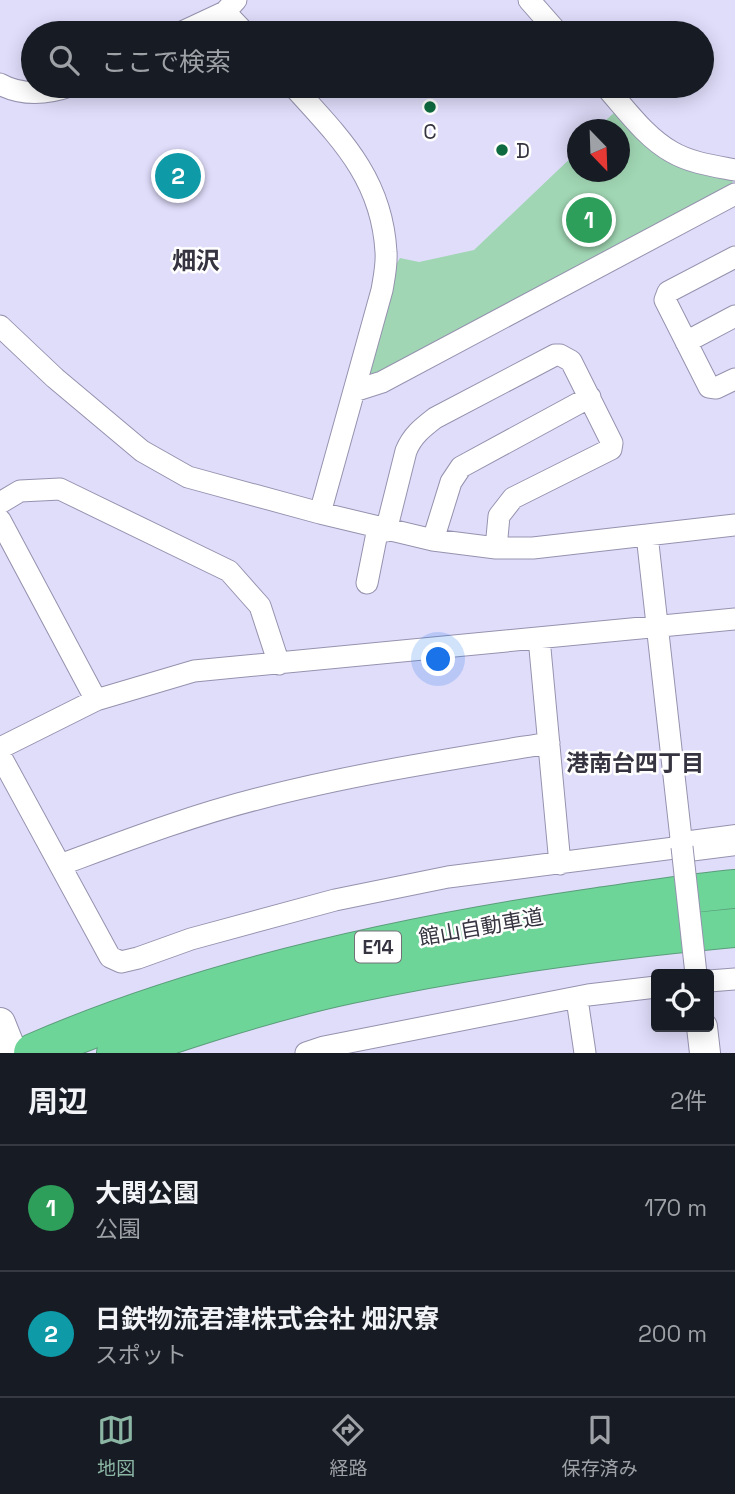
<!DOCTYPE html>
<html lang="ja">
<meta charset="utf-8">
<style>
body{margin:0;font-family:"Space Grotesk","Noto Sans JP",sans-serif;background:#20242c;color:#f1f3f6}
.controls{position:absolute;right:21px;bottom:21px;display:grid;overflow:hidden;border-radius:7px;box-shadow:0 4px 18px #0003}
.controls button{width:63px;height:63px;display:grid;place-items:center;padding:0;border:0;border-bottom:2px solid #363941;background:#171b24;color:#f1f3f6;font:35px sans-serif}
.compass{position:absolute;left:567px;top:119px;width:63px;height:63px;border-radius:50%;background:#171b24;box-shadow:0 4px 18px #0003;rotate:157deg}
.you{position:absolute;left:439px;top:660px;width:24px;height:24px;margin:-18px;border:5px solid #fff;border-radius:50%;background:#1a73e8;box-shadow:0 0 0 10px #1a73e833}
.badge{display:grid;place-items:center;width:46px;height:46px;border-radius:50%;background:#8bb6a4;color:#fff;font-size:23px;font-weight:700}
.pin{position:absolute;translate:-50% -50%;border:4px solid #fff;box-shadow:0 2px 7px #0006}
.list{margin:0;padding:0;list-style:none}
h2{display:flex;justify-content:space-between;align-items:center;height:91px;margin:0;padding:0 28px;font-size:30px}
h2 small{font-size:23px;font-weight:400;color:#9ea1a6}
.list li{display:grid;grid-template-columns:46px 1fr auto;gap:21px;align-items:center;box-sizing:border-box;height:126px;padding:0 28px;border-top:2px solid #363941}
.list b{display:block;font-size:26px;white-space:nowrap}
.list p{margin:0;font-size:23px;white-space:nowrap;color:#9ea1a6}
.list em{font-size:23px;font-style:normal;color:#9ea1a6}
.icon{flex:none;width:38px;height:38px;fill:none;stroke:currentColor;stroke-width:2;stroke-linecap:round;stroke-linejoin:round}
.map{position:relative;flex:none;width:735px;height:1053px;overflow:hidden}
.search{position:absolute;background:#171b24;box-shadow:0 4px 18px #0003;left:21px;right:21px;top:21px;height:77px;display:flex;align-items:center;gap:18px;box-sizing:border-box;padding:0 24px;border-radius:38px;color:#9ea1a6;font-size:26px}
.sheet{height:343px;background:#171b24}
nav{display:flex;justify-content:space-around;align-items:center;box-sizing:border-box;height:98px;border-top:2px solid #363941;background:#171b24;font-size:19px;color:#9ea1a6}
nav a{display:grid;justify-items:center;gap:4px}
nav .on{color:#8bb6a4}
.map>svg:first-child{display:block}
.green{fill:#a0d6b3}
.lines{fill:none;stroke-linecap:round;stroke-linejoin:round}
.street-casing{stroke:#9592ae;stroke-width:23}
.secondary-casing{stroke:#9592ae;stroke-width:32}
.highway-casing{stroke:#5a9d7a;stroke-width:40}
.street{stroke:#fff;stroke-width:21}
.secondary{stroke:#fff;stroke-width:30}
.highway{stroke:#6ed599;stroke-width:38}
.street-bridge-casing{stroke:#9592ae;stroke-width:23;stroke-linecap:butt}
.street-bridge{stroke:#fff;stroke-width:21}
.poi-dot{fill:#0e6b3f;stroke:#fff;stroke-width:2.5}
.labels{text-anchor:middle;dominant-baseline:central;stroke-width:5;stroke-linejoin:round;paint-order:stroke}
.shield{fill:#fff;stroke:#727179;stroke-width:2}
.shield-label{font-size:19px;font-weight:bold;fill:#353440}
.poi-label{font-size:21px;fill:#353440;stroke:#fff}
.street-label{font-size:21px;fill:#353440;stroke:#fff}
.neighbourhood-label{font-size:23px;font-weight:bold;fill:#353440;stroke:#fff}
.quarter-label{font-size:24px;font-weight:bold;fill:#353440;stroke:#fff}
</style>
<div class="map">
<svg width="735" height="1053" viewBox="0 0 735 1053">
<rect width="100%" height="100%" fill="#e0ddfb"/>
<!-- green -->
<path class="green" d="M 615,112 L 732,178 L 733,185 L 380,376 L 370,373 C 377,341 383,283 400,258 L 419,262 L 474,250 L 577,152 L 578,172 L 620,172 L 620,130 L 596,129 Z"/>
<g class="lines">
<defs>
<path id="street" d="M 529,0 L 558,33
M 225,12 L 245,33
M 180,33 L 225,12 L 236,0
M 0,84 C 21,96 48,94 70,86
M 293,86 C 340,138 382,178 386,252 C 387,265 384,278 382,290 L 320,513
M 605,86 C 625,108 645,137 672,152 C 691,163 714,166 735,170
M 735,257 L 668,292 L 665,300 L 709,387 L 716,388 L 735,379
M 0,326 L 55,378 L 142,451 L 188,477 L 320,513 L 433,540 L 496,548 L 533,548 L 735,525
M 686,342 L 735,316
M 354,391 L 382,382 L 735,194
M 0,503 L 20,491 L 60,489 L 229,571 L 260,606 L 279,664
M 0,520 L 96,700
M 386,531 L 406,451 C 412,436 422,428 435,418 L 555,355 L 560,355 L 571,361 L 612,443 L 611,449 L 513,498 L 499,516 L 496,548
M 433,540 L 451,482 L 461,467 L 590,397
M 367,583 L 378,528
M 539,638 L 560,864
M 0,748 L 96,700 L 194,671 L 735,619
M 0,755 L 110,957 L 121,962 L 138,958 L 191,939 L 335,900 L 448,877 L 682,847 L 647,535
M 60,865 C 125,841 190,816 257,799 C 353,774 451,759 549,743
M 709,981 L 735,979
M 577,999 L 585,1053
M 306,1053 L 324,1047 L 588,995 L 656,987"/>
<path id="secondary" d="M 682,847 L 735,840
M 0,1023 L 12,1053
M 702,1027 L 705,1053"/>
<path id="highway" d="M 33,1053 C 208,977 410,934 598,907 C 644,901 689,893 735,889
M 116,1053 C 193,1027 271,1001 351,984 C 477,957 607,940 735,928"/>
</defs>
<!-- street casing -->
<use href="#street" class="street-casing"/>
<!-- secondary casing -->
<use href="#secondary" class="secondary-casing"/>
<!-- highway casing -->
<use href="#highway" class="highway-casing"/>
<!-- street -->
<use href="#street" class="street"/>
<!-- secondary -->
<use href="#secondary" class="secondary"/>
<!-- highway -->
<use href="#highway" class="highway"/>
<defs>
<path id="street-bridge" d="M 682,847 L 696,974"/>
</defs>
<!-- street-bridge casing -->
<use href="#street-bridge" class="street-bridge-casing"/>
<!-- street-bridge -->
<use href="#street-bridge" class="street-bridge"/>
</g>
<!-- markers -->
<g class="poi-dot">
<circle cx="430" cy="107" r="7"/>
<circle cx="502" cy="150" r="7"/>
</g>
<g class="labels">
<!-- shield labels -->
<rect class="shield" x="355" y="931.5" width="46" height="31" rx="5"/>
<g class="shield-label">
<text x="378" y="947">E14</text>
</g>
<!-- poi labels -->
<g class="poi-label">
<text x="430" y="131">C</text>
<text x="516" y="150" text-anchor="start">D</text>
</g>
<!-- street labels -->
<g class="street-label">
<text transform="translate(481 927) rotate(-10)">館山自動車道</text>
</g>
<!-- neighbourhood labels -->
<g class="neighbourhood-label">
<text x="635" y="763">港南台四丁目</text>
</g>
<!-- quarter labels -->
<g class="quarter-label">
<text x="196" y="260">畑沢</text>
</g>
</g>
</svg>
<div class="controls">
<button><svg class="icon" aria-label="locate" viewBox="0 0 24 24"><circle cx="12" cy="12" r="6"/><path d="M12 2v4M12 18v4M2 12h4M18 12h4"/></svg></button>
</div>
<svg class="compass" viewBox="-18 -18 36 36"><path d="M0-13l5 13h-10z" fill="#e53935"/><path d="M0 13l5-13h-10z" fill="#9ea1a6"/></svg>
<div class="you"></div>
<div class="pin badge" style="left:589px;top:220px;background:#2e9e5b">1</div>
<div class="pin badge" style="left:178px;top:176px;background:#0f9aa8">2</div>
<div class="search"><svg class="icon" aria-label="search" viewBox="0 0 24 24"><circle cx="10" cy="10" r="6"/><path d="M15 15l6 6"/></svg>ここで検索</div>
</div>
<section class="sheet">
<h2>周辺<small>2件</small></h2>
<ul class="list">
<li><span class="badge" style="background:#2e9e5b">1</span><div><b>大関公園</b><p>公園</p></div><em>170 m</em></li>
<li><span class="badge" style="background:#0f9aa8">2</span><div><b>日鉄物流君津株式会社 畑沢寮</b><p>スポット</p></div><em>200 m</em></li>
</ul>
</section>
<nav>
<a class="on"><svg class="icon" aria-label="map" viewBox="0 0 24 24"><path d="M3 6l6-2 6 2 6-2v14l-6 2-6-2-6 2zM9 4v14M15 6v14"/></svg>地図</a>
<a><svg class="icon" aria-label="directions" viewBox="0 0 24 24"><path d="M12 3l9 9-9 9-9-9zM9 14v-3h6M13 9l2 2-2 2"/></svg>経路</a>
<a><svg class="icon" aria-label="saved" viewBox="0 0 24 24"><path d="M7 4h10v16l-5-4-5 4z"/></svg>保存済み</a>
</nav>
